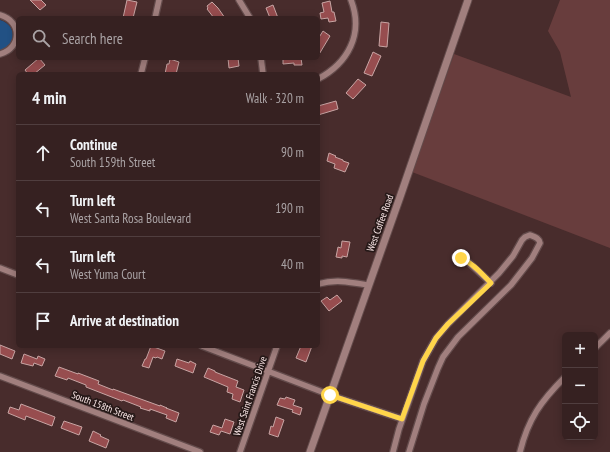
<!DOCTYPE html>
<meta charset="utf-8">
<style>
body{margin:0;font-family:"PT Sans Narrow",sans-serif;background:#3d292a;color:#f1f3f6}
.controls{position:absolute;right:12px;bottom:12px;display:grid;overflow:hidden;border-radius:6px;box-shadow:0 2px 10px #0003}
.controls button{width:36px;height:36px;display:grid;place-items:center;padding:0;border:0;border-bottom:1px solid #503e3f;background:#362121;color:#f1f3f6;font:20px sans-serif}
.stop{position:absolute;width:12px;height:12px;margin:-9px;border:3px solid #ffd54a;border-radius:50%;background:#fff}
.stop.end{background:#ffd54a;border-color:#fff;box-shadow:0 1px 4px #0008}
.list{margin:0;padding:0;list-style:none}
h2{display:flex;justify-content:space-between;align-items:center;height:52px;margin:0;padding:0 16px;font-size:17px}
h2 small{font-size:13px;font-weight:400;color:#aaa3a5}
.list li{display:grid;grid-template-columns:26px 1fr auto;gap:12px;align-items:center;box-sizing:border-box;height:56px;padding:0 16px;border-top:1px solid #503e3f}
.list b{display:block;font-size:15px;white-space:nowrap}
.list p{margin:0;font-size:13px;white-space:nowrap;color:#aaa3a5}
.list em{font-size:13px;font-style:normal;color:#aaa3a5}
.icon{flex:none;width:22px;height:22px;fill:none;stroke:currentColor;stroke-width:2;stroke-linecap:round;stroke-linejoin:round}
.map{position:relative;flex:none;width:610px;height:452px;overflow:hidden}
.search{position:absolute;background:#362121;box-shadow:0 2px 10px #0003;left:16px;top:16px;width:304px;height:44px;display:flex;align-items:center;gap:10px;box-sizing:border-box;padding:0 14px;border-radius:6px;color:#aaa3a5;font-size:15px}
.panel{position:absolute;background:#362121;box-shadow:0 2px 10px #0003;left:16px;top:72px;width:304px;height:276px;border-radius:6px}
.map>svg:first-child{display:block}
.green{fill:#683d3d}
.water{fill:#225184}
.building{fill:#974d4f;stroke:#c8a5a4}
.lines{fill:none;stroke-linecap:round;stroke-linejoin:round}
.minor-casing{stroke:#634b4b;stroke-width:8}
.tertiary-casing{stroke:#634b4b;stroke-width:9}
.minor{stroke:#a17f7e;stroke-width:5.5}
.tertiary{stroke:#a17f7e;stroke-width:7}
.route{stroke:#ffd54a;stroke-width:5}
.labels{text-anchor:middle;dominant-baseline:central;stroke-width:3.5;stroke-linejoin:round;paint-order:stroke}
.street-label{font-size:10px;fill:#fde9e9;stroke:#261918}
</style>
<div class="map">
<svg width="610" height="452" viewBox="0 0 610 452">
<rect width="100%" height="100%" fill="#482c2c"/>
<!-- green -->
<path class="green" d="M 560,0 L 610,0 L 610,248 L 412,172 L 454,54 L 571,97 L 560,52 L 548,31 Z"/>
<!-- water -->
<path class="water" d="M 0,20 C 17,25 17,45 0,51 Z"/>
<!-- building -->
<path class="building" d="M 30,0 L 41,0 L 46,5 L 40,10 Z
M 127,0 L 137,2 L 133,18 L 123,18 Z
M 330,1 L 332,12 L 334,12 L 336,21 L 329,22 L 328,18 L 321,19 L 320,13 L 324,12 L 322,3 Z
M 212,2 L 218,8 L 225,18 L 214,18 L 207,9 L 208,8 L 207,6 Z
M 273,5 L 278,18 L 270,18 L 266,8 Z
M 381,22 L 389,23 L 387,47 L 379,46 Z
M 323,31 L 330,36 L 318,56 L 318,39 Z
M 373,52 L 381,56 L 372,76 L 364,73 Z
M 39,58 L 45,65 L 34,74 L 28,74 L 25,70 Z
M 228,58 L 238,58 L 239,66 L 229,68 Z
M 283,58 L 301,58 L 302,65 L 294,65 L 294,63 L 283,64 Z
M 170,59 L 179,62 L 176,74 L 165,74 L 167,64 L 169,64 Z
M 358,79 L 366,85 L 353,99 L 346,93 Z
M 336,101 L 338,109 L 318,115 L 318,106 Z
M 329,153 L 336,156 L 335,157 L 343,160 L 343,161 L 349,163 L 345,172 L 334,168 L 335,164 L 327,161 Z
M 342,241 L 350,242 L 347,257 L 342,256 L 342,258 L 336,257 L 338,247 L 341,248 Z
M 337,295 L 342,301 L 329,311 L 321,301 L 327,297 L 330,300 Z
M 0,345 L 15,351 L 12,359 L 0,354 Z
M 151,346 L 165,351 L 162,359 L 157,357 L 156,358 L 153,357 L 149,368 L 142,366 L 145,359 L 146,359 Z
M 301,346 L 312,346 L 306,362 L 296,358 Z
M 24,354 L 37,359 L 38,356 L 45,359 L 42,366 L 34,363 L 33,366 L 21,363 Z
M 177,359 L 189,363 L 190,361 L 196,364 L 193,373 L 175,366 Z
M 59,367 L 78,374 L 78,373 L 99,381 L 98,384 L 113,390 L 113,389 L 160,406 L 160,405 L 167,408 L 166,408 L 179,413 L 176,422 L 166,418 L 167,415 L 150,409 L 150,411 L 140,408 L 141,407 L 123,400 L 122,401 L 86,387 L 86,385 L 68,378 L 67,380 L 55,376 Z
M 208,368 L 215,371 L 215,372 L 238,381 L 236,387 L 244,390 L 240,402 L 232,399 L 233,394 L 227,392 L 228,387 L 204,377 Z
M 286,397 L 295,400 L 293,405 L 302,408 L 300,415 L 292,412 L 293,410 L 277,405 L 280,398 L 285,399 Z
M 21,404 L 55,417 L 52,426 L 26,416 L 25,420 L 8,413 L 10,407 L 19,410 Z
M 276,417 L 284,420 L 278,437 L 269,434 L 271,426 L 273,427 Z
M 225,419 L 234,422 L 230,434 L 221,431 L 219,435 L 210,432 L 213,425 L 222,428 Z
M 64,421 L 82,427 L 79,435 L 61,428 Z
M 93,431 L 101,435 L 100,436 L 109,440 L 106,448 L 89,441 Z"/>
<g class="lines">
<defs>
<path id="minor" d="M 239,0 L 250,18
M 0,15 C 22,21 22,48 0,54
M 155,18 L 159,0
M 261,58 L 263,74
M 141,74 L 145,58
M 318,79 C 348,63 364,34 351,0
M 455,257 L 461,258 L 466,260 L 491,283
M 0,268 L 18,275
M 318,284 C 336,279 350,282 368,285
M 202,346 L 330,395 L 402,419
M 595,348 L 610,333
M 0,376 L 200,452
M 240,452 L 277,346
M 393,452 L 399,429 L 423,361 L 436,338 L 448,324 L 499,273 L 513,256 L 522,240 L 525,237 L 530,235 C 535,237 539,238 540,243 L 532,258 L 511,285 L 458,337 L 443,357 L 438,368 L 424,404 L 409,452
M 520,452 C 528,419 541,401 565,377"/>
<path id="tertiary" d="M 310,452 L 400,197 L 468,0"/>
</defs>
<!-- minor casing -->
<use href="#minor" class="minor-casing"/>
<!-- tertiary casing -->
<use href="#tertiary" class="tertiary-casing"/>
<!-- minor -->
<use href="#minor" class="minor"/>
<!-- tertiary -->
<use href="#tertiary" class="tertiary"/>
</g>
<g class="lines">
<!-- route -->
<path class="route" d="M 330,395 L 402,419 L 423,361 L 436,338 L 448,324 L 491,283 C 482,274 473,263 461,258"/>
</g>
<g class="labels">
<!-- street labels -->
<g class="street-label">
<text transform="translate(380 223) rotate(-70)">West Coffee Road</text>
<text transform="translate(250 396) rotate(-71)">West Saint Francis Drive</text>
<text transform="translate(103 406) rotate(21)">South 158th Street</text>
</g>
</g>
</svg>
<div class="controls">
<button>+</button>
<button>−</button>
<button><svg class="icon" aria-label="locate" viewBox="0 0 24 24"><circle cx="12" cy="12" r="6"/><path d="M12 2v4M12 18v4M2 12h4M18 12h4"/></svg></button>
</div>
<div class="stop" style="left:330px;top:395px"></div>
<div class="stop end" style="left:461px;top:258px"></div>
<div class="search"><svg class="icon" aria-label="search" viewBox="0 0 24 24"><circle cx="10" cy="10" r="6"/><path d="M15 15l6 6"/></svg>Search here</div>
<section class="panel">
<h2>4 min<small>Walk · 320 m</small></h2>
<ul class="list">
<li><svg class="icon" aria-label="ahead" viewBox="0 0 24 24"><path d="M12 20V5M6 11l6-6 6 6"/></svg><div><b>Continue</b><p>South 159th Street</p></div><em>90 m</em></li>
<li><svg class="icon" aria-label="left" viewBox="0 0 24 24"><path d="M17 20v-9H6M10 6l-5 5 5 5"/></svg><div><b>Turn left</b><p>West Santa Rosa Boulevard</p></div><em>190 m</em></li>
<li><svg class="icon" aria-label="left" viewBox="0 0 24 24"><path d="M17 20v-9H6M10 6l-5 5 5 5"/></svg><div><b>Turn left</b><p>West Yuma Court</p></div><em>40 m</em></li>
<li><svg class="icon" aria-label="arrive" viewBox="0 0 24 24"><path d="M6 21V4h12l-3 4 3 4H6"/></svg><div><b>Arrive at destination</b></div></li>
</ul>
</section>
</div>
